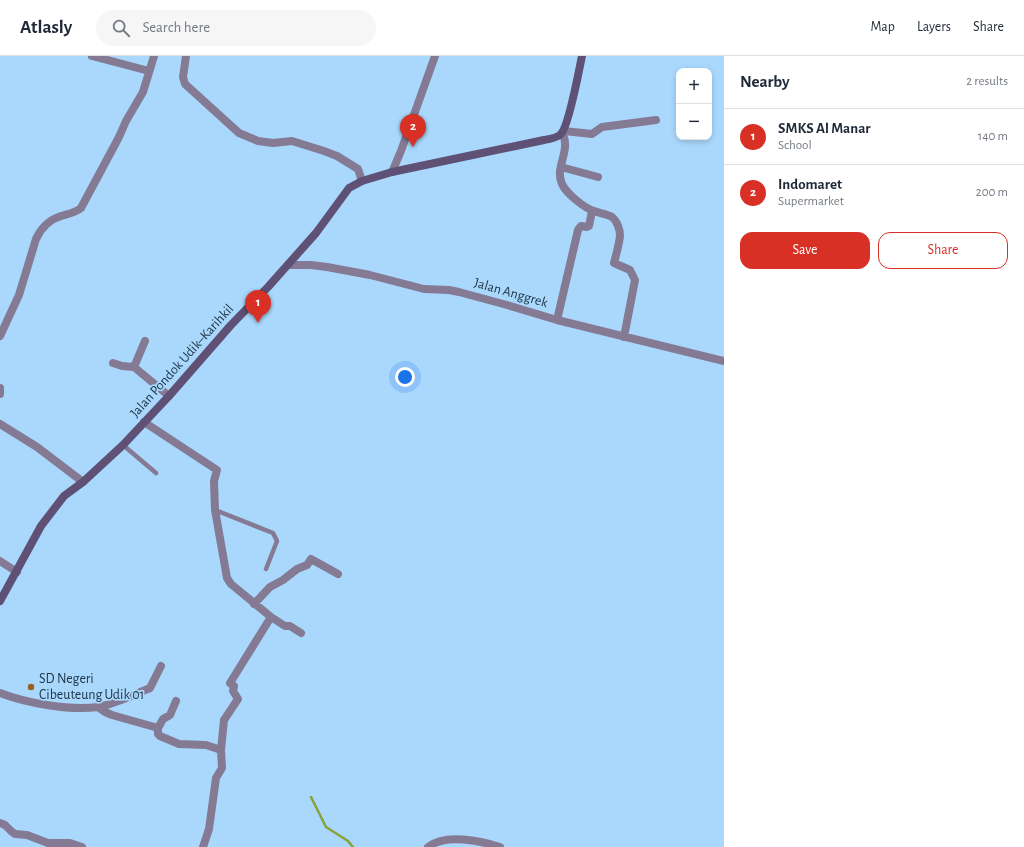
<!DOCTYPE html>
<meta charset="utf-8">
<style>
body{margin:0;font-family:"Alegreya Sans",sans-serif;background:#f6f6f7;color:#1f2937}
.controls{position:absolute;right:12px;top:12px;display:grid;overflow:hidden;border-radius:8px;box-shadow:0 2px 6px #0003}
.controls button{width:36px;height:36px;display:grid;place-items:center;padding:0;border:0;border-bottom:1px solid #e0e1e3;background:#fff;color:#1f2937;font:20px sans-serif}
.you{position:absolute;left:405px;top:321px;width:14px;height:14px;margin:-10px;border:3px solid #fff;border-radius:50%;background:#1a73e8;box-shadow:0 0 0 6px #1a73e833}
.badge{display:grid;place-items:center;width:26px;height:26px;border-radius:50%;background:#d93025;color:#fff;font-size:13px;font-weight:700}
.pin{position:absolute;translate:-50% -33px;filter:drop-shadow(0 1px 2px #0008)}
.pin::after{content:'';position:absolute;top:21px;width:14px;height:12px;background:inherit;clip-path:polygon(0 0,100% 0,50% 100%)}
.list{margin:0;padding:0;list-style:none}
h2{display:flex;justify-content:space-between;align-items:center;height:52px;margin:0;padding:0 16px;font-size:17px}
h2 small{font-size:13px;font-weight:400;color:#747a83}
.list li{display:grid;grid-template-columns:26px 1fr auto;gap:12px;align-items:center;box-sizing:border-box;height:56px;padding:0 16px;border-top:1px solid #e0e1e3}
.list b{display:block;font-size:15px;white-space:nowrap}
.list p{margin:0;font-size:13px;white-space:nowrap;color:#747a83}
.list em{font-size:13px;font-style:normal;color:#747a83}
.actions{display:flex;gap:8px;padding:12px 16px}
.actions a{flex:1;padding:9px 0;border:1px solid #d93025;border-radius:12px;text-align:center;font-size:14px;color:#d93025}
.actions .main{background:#d93025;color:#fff}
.icon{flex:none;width:22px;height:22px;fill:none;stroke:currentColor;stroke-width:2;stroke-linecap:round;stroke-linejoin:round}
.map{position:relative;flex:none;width:724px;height:791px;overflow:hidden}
header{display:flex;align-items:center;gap:24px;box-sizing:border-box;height:56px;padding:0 20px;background:#fff;border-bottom:1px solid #e0e1e3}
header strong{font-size:19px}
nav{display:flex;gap:22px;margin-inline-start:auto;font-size:14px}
.search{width:280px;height:36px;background:#f6f6f7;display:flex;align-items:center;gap:10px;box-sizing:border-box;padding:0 14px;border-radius:22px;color:#747a83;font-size:15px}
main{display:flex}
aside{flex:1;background:#fff}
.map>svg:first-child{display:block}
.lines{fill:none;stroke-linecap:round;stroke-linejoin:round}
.stream{stroke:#88a239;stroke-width:2.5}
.lane{stroke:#847a94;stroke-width:4.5}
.street{stroke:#847a94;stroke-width:8}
.secondary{stroke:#5f5175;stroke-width:8}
.poi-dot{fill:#9b5f22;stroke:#aad8fd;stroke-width:1.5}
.labels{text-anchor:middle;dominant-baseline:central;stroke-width:3.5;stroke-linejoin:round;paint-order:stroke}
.street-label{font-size:14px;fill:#20384a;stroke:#aad8fd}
.poi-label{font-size:14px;fill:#20384a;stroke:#aad8fd;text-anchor:start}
</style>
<header>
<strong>Atlasly</strong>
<div class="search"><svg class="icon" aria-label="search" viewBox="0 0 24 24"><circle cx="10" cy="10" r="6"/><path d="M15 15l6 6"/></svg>Search here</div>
<nav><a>Map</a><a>Layers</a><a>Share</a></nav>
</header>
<main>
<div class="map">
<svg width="724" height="791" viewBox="0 0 724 791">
<rect width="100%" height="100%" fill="#aad8fd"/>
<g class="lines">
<!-- stream -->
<path class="stream" d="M 311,741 L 326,771 L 348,785 L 353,791"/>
<!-- lane -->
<path class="lane" d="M 123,389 L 156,417
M 215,454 L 273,477 L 277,485 L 266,513"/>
<!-- street -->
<path class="street" d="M 92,0 L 149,15
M 186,0 L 183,21 L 185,28 L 239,77 L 258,85 L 273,87 L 292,85 L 324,95 L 337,100 L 358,113 L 362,125
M 564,75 L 592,78 L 602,71 L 656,64
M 562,77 C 572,94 554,111 562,128 C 566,137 584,152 594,155 C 599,157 607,158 612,161 C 617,165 620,173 620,180 C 619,189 616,199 614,207 L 630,214 L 635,224 L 624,281
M 561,111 L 598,121
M 392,116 L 401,95 L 435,0
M 288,209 L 311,209 L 327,211 L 370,219 L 424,233 L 449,234 L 459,236 L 507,249 L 557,264 L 724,305
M 557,264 L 578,174 L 581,170 L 587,171 L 589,170 L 592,155
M 0,280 L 19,239 L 36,183 C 41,172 48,164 61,160 C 68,158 75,157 81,152 L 119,81 L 126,65 L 143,36 L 154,0
M 113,307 L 122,310 L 134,311 L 169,340
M 134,311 L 145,285
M 0,332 L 0,338
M 144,366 L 217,414 L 214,425 L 215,454 L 227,522 L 231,528 L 271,561 L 285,570 L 290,570 L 301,577
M 0,368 L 37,391 L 83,426
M 0,505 L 17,516
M 254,548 L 270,531 L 283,524 L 297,513 L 307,509 L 311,503 L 338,518
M 0,637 C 26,647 70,655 98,651 C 116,648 133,639 150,632 L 161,610
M 98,651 L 105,656 L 112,659 L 158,672 L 158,678 L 160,680 L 179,688 L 206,689 L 221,694 L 224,664 L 238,643 L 233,635 L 234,630 L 230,627 L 271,561
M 158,672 L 163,663 L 170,659 L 176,645
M 0,767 L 5,769 L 11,775 L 15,778 L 27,779 L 48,787 L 70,787 L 82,791
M 203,791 L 209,773 L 216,722 L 222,712 L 221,694
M 428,791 C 445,777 481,785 500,791"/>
<!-- secondary -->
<path class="secondary" d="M 0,545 L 41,470 L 64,440 L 83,426 L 123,389 L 169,340 L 231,269 L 268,231 L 316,177 L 349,132 L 362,125 L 392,116 L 544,84 C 550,83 557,82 561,78 C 569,70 579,14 582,0"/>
</g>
<!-- markers -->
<circle class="poi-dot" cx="31" cy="631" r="4"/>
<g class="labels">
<!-- street labels -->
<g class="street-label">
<text transform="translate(511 237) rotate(16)">Jalan Anggrek</text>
<text transform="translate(182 305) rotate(-48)">Jalan Pondok Udik–Karihkil</text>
</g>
<!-- poi labels -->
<g class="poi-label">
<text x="39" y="623">SD Negeri<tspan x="39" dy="16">Cibeuteung Udik 01</tspan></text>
</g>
</g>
</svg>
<div class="controls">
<button>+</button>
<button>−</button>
</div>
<div class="you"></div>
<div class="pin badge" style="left:258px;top:267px">1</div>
<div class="pin badge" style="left:413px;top:91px">2</div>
</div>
<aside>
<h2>Nearby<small>2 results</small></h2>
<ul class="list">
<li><span class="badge">1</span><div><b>SMKS Al Manar</b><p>School</p></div><em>140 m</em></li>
<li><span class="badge">2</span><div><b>Indomaret</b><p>Supermarket</p></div><em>200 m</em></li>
</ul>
<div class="actions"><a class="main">Save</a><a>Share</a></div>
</aside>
</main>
